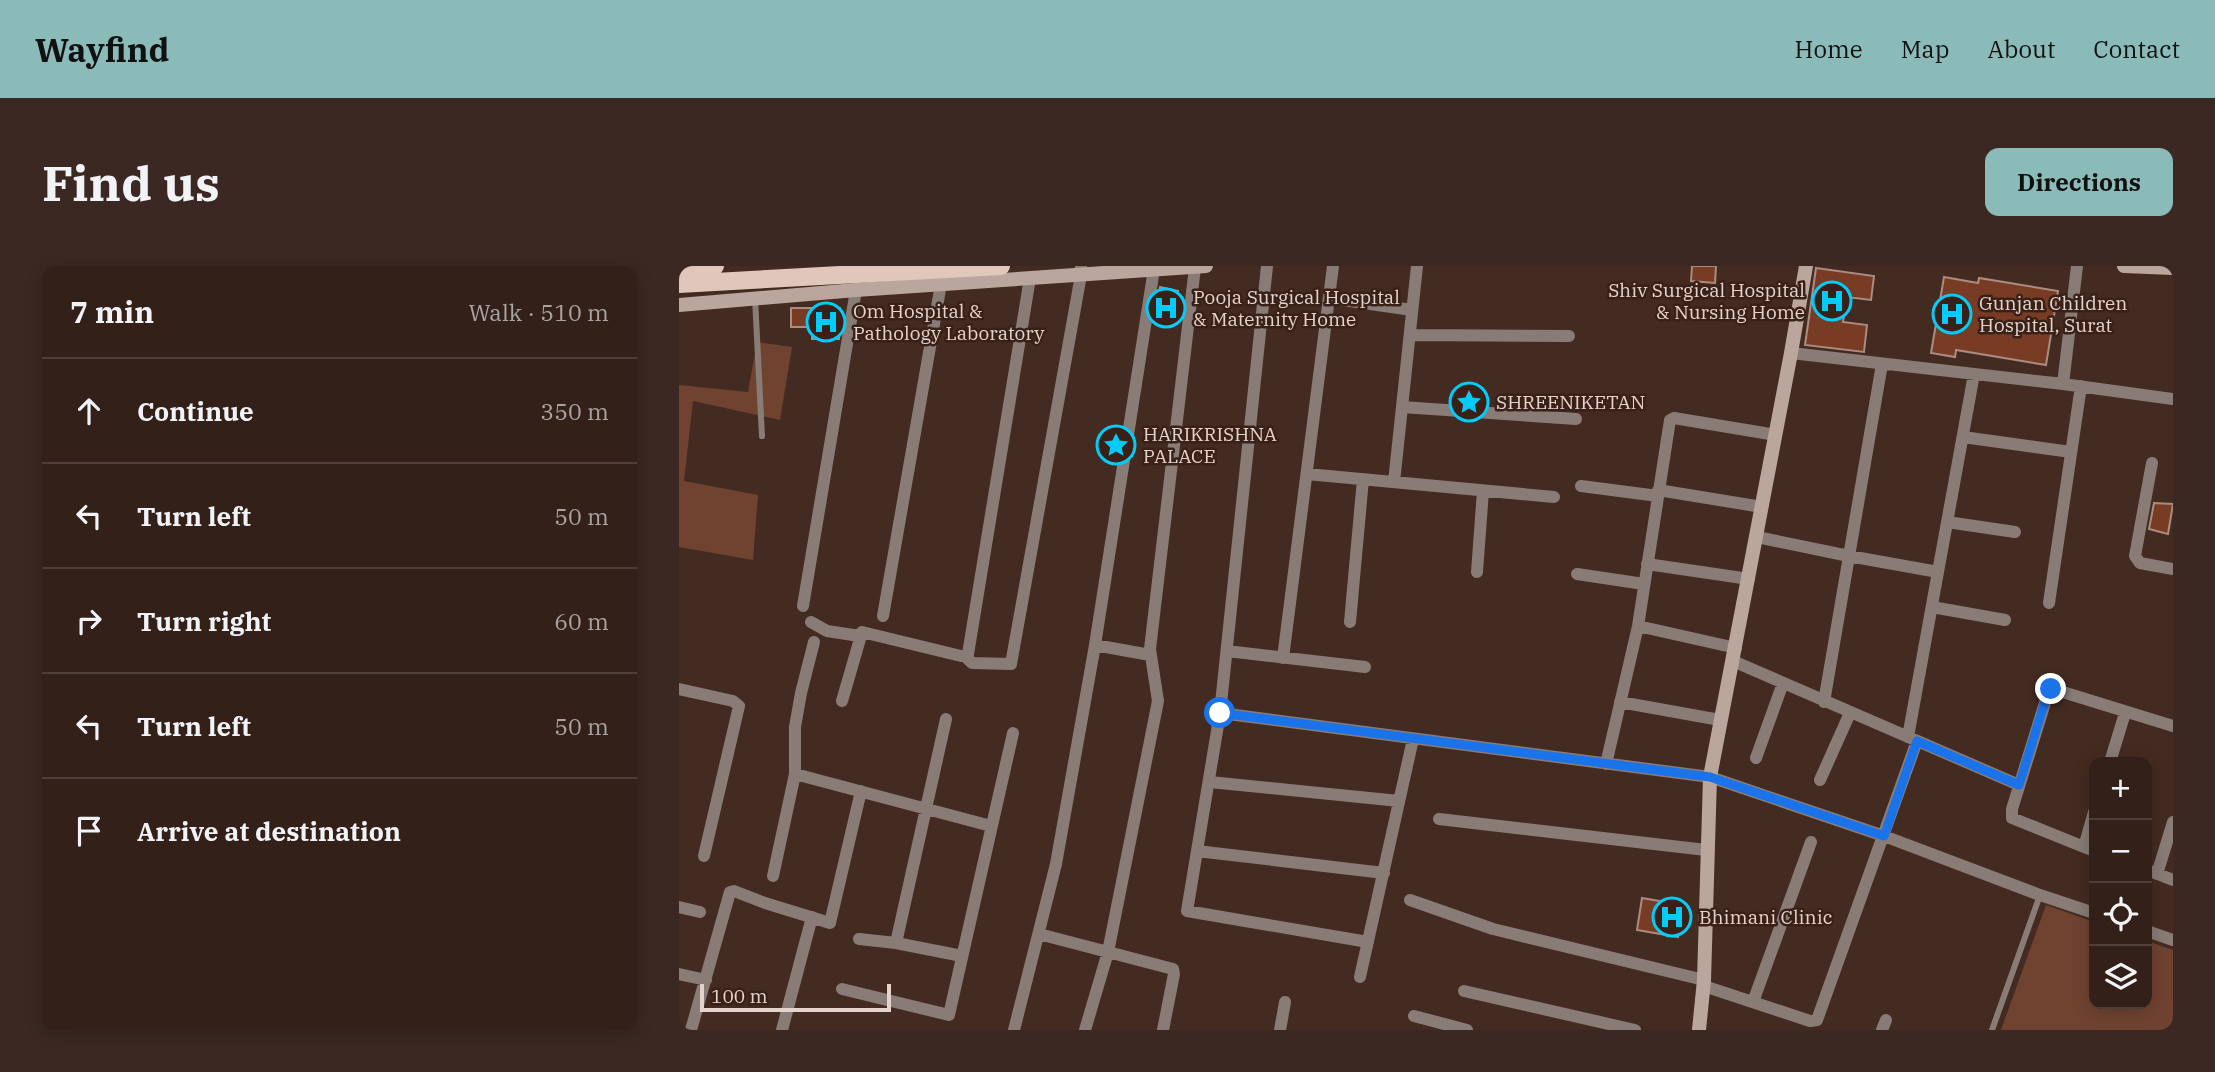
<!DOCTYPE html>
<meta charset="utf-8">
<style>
body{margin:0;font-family:"IBM Plex Serif",serif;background:#3b2822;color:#f1f3f6}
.controls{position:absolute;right:21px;bottom:21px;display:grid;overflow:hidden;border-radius:14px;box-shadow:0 4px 18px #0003}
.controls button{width:63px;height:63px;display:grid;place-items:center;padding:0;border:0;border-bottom:2px solid #4e3e38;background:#332019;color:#f1f3f6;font:35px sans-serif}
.scale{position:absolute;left:21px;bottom:18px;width:191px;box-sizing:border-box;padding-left:7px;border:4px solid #e4d3cd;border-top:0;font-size:19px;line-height:24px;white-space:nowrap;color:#e4d3cd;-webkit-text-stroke:5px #392117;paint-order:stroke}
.stop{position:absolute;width:21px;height:21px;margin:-16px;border:5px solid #1a73e8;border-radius:50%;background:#fff}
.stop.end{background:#1a73e8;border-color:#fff;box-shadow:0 2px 7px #0008}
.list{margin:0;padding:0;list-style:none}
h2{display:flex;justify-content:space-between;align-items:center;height:91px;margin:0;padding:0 28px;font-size:30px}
h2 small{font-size:23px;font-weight:400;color:#a9a3a2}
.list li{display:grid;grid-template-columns:46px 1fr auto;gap:21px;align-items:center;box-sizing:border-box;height:105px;padding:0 28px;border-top:2px solid #4e3e38}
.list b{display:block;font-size:26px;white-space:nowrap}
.list em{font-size:23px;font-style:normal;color:#a9a3a2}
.icon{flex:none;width:38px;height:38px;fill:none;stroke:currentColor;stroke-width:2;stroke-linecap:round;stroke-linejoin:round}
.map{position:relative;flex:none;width:1494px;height:764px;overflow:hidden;border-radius:14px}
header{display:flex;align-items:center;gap:42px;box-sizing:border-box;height:98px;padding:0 35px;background:#8bbbb9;color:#111}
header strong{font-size:33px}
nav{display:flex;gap:38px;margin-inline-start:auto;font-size:24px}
.intro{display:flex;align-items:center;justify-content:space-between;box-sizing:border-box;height:168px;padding:0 42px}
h1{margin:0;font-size:49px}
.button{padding:18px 32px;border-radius:14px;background:#8bbbb9;color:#111;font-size:24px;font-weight:700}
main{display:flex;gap:42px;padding:0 42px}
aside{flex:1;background:#332019;border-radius:14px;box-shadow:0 4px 18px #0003}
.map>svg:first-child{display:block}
.green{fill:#704331}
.building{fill:#773c23;stroke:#ab8c80;stroke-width:2}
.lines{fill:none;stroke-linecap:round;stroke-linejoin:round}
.lane{stroke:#897c77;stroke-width:6}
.street{stroke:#897c77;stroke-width:12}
.secondary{stroke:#bba69d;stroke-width:14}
.primary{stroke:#e1c6bb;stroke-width:18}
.route{stroke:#1a73e8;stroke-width:9}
.labels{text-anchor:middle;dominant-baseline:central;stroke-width:5;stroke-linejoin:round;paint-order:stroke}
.poi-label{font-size:19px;fill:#e4d3cd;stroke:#392117;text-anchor:start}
</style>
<header>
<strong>Wayfind</strong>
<nav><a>Home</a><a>Map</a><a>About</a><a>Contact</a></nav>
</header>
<div class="intro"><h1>Find us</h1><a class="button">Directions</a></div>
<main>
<aside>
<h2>7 min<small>Walk · 510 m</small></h2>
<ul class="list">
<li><svg class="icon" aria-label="ahead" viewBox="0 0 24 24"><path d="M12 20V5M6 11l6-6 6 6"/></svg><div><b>Continue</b></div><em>350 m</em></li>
<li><svg class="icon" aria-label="left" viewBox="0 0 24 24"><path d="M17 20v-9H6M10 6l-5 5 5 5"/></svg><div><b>Turn left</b></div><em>50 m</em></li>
<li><svg class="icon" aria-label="right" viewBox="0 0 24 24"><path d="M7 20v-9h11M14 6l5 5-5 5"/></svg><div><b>Turn right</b></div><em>60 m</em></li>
<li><svg class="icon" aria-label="left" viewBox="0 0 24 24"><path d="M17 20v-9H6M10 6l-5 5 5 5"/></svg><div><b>Turn left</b></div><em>50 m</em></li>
<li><svg class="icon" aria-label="arrive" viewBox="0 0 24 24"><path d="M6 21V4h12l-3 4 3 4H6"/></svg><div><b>Arrive at destination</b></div></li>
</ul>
</aside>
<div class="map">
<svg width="1494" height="764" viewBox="0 0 1494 764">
<rect width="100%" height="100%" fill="#442b21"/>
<!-- green -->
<path class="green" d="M 78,76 L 113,81 L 101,154 L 14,135 L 5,215 L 79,229 L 74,294 L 0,281 L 0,119 L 69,126 Z
M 1367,639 L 1415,656 L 1415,738 L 1468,738 L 1468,675 L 1494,684 L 1494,764 L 1322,764 Z"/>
<!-- building -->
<path class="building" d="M 1013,0 L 1037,0 L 1036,17 L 1012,15 Z
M 1137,2 L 1195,10 L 1192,34 L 1168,31 L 1164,56 L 1188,59 L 1185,86 L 1126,79 Z
M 1265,11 L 1299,17 L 1300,12 L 1379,25 L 1367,99 L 1277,84 L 1276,91 L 1252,87 Z
M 481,21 L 499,25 L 493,55 L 476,52 Z
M 112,42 L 161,42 L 160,73 L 133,73 L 133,61 L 112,61 Z
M 1475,237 L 1494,238 L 1489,268 L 1470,263 Z
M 963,632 L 1004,639 L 999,671 L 958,664 Z"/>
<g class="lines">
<!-- lane -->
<path class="lane" d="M 76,32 L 83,170
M 1313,764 L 1361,629"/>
<!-- street -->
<path class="street" d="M 588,0 L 541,447 L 508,645 L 689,676
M 650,32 L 733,44
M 731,69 L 890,70
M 1112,87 L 1384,118 L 1494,133
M 1384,118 L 1398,0
M 723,141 L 897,153
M 1284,171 L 1392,186
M 1473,197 L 1456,290 L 1461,297 L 1494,303
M 628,208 L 875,231
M 715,216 L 738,0
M 902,220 L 979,230
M 979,224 L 1083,241
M 1268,256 L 1336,266
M 1078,271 L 1170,290 L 1259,306
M 968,298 L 1070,313
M 798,306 L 804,225
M 898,308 L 965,318
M 1370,337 L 1402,120
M 124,340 L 177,24
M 1253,341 L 1326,354
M 204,350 L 262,18
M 132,356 L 148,365 L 181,370
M 671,356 L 684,213
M 959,360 L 1057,382
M 416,379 L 471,389
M 548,385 L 686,401
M 286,390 L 293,397 L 332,398 L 402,9 L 402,0
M 604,392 L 654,0
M 1054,395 L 1340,519
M 0,423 L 54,435 L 60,440 L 25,590
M 163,435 L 183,366 L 282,390 L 289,388 L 351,12
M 941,436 L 1041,454
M 1145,436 L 1203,98
M 541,447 L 1031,511 L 1205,570 L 1361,629 L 1415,647
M 1229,471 L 1295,108
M 1077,492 L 1104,417
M 1431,496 L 1446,447
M 927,498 L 959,360 L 991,154 L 995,152 L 1097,169
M 116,508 L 312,560
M 1141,514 L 1171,447
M 531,516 L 720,535
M 760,553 L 1027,584
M 1405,581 L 1415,546
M 518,585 L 705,607
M 1415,585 L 1333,552 L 1333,543 L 1370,424 L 1374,423 L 1494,460
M 1468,604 L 1494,614
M 1478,608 L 1494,556
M 94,610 L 116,508 L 116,461 L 122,427 L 135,376
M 731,634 L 814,663 L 1025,714
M 0,641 L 21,646
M 1468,665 L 1494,674
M 360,668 L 494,703 L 495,708 L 484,764
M 180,673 L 217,677 L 283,690
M 217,677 L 267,453
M 0,708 L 27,714
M 681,711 L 734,473
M 1025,720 L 1131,755 L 1138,754 L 1238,475
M 163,723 L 270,749 L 334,467
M 785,725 L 956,764
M 1074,736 L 1132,576
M 735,750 L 788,764
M 12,764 L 51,626 L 55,625 L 86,637 L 151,657 L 182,525
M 103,764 L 133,651
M 335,764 L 377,598 L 416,379 L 475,3
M 406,764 L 429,686 L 479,435 L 471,383 L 516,1
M 601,764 L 606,736
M 1203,764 L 1207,754"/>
<!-- secondary -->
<path class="secondary" d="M 1445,0 L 1494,2
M 0,39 L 177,24 L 527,0
M 1020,764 L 1025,714 L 1031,511 L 1112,87 L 1127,0"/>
<!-- primary -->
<path class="primary" d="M 0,2 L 36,0
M 0,18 L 322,0"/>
</g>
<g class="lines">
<!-- route -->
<path class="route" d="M 541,447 L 1031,511 L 1205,570 L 1238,475 L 1340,519 L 1369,426 L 1372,423"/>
</g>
<!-- icons -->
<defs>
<symbol id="hospital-ring" viewBox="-11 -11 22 22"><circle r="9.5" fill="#392117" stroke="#04cbf9" stroke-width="1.5"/><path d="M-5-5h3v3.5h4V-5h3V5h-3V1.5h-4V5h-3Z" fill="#04cbf9"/></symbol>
<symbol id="sight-ring" viewBox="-11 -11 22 22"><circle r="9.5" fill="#392117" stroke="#04cbf9" stroke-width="1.5"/><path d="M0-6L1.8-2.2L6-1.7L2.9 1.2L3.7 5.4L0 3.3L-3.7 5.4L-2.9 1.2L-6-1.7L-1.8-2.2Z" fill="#04cbf9"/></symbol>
</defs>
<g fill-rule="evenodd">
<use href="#hospital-ring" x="1131" y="13" width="44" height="44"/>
<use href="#hospital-ring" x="465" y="20" width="44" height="44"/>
<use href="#hospital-ring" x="1251" y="26" width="44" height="44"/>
<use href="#hospital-ring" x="125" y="34" width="44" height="44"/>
<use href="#sight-ring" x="768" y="114" width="44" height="44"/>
<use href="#sight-ring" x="415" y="157" width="44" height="44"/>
<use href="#hospital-ring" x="971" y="629" width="44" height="44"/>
</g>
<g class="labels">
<!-- poi labels -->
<g class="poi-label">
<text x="1126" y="24" text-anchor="end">Shiv Surgical Hospital<tspan x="1126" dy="22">&amp; Nursing Home</tspan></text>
<text x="514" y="31">Pooja Surgical Hospital<tspan x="514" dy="22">&amp; Maternity Home</tspan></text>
<text x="1300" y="37">Gunjan Children<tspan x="1300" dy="22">Hospital, Surat</tspan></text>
<text x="174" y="45">Om Hospital &amp;<tspan x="174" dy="22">Pathology Laboratory</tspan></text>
<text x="817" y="136">SHREENIKETAN</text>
<text x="464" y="168">HARIKRISHNA<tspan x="464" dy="22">PALACE</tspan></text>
<text x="1020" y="651">Bhimani Clinic</text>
</g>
</g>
</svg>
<div class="controls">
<button>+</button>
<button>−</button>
<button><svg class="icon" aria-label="locate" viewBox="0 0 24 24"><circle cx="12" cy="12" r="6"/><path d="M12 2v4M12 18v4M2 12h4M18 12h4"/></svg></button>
<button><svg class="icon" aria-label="layers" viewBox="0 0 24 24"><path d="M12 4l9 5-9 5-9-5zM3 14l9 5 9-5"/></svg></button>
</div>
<div class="scale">100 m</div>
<div class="stop" style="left:541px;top:447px"></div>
<div class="stop end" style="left:1372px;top:423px"></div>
</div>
</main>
